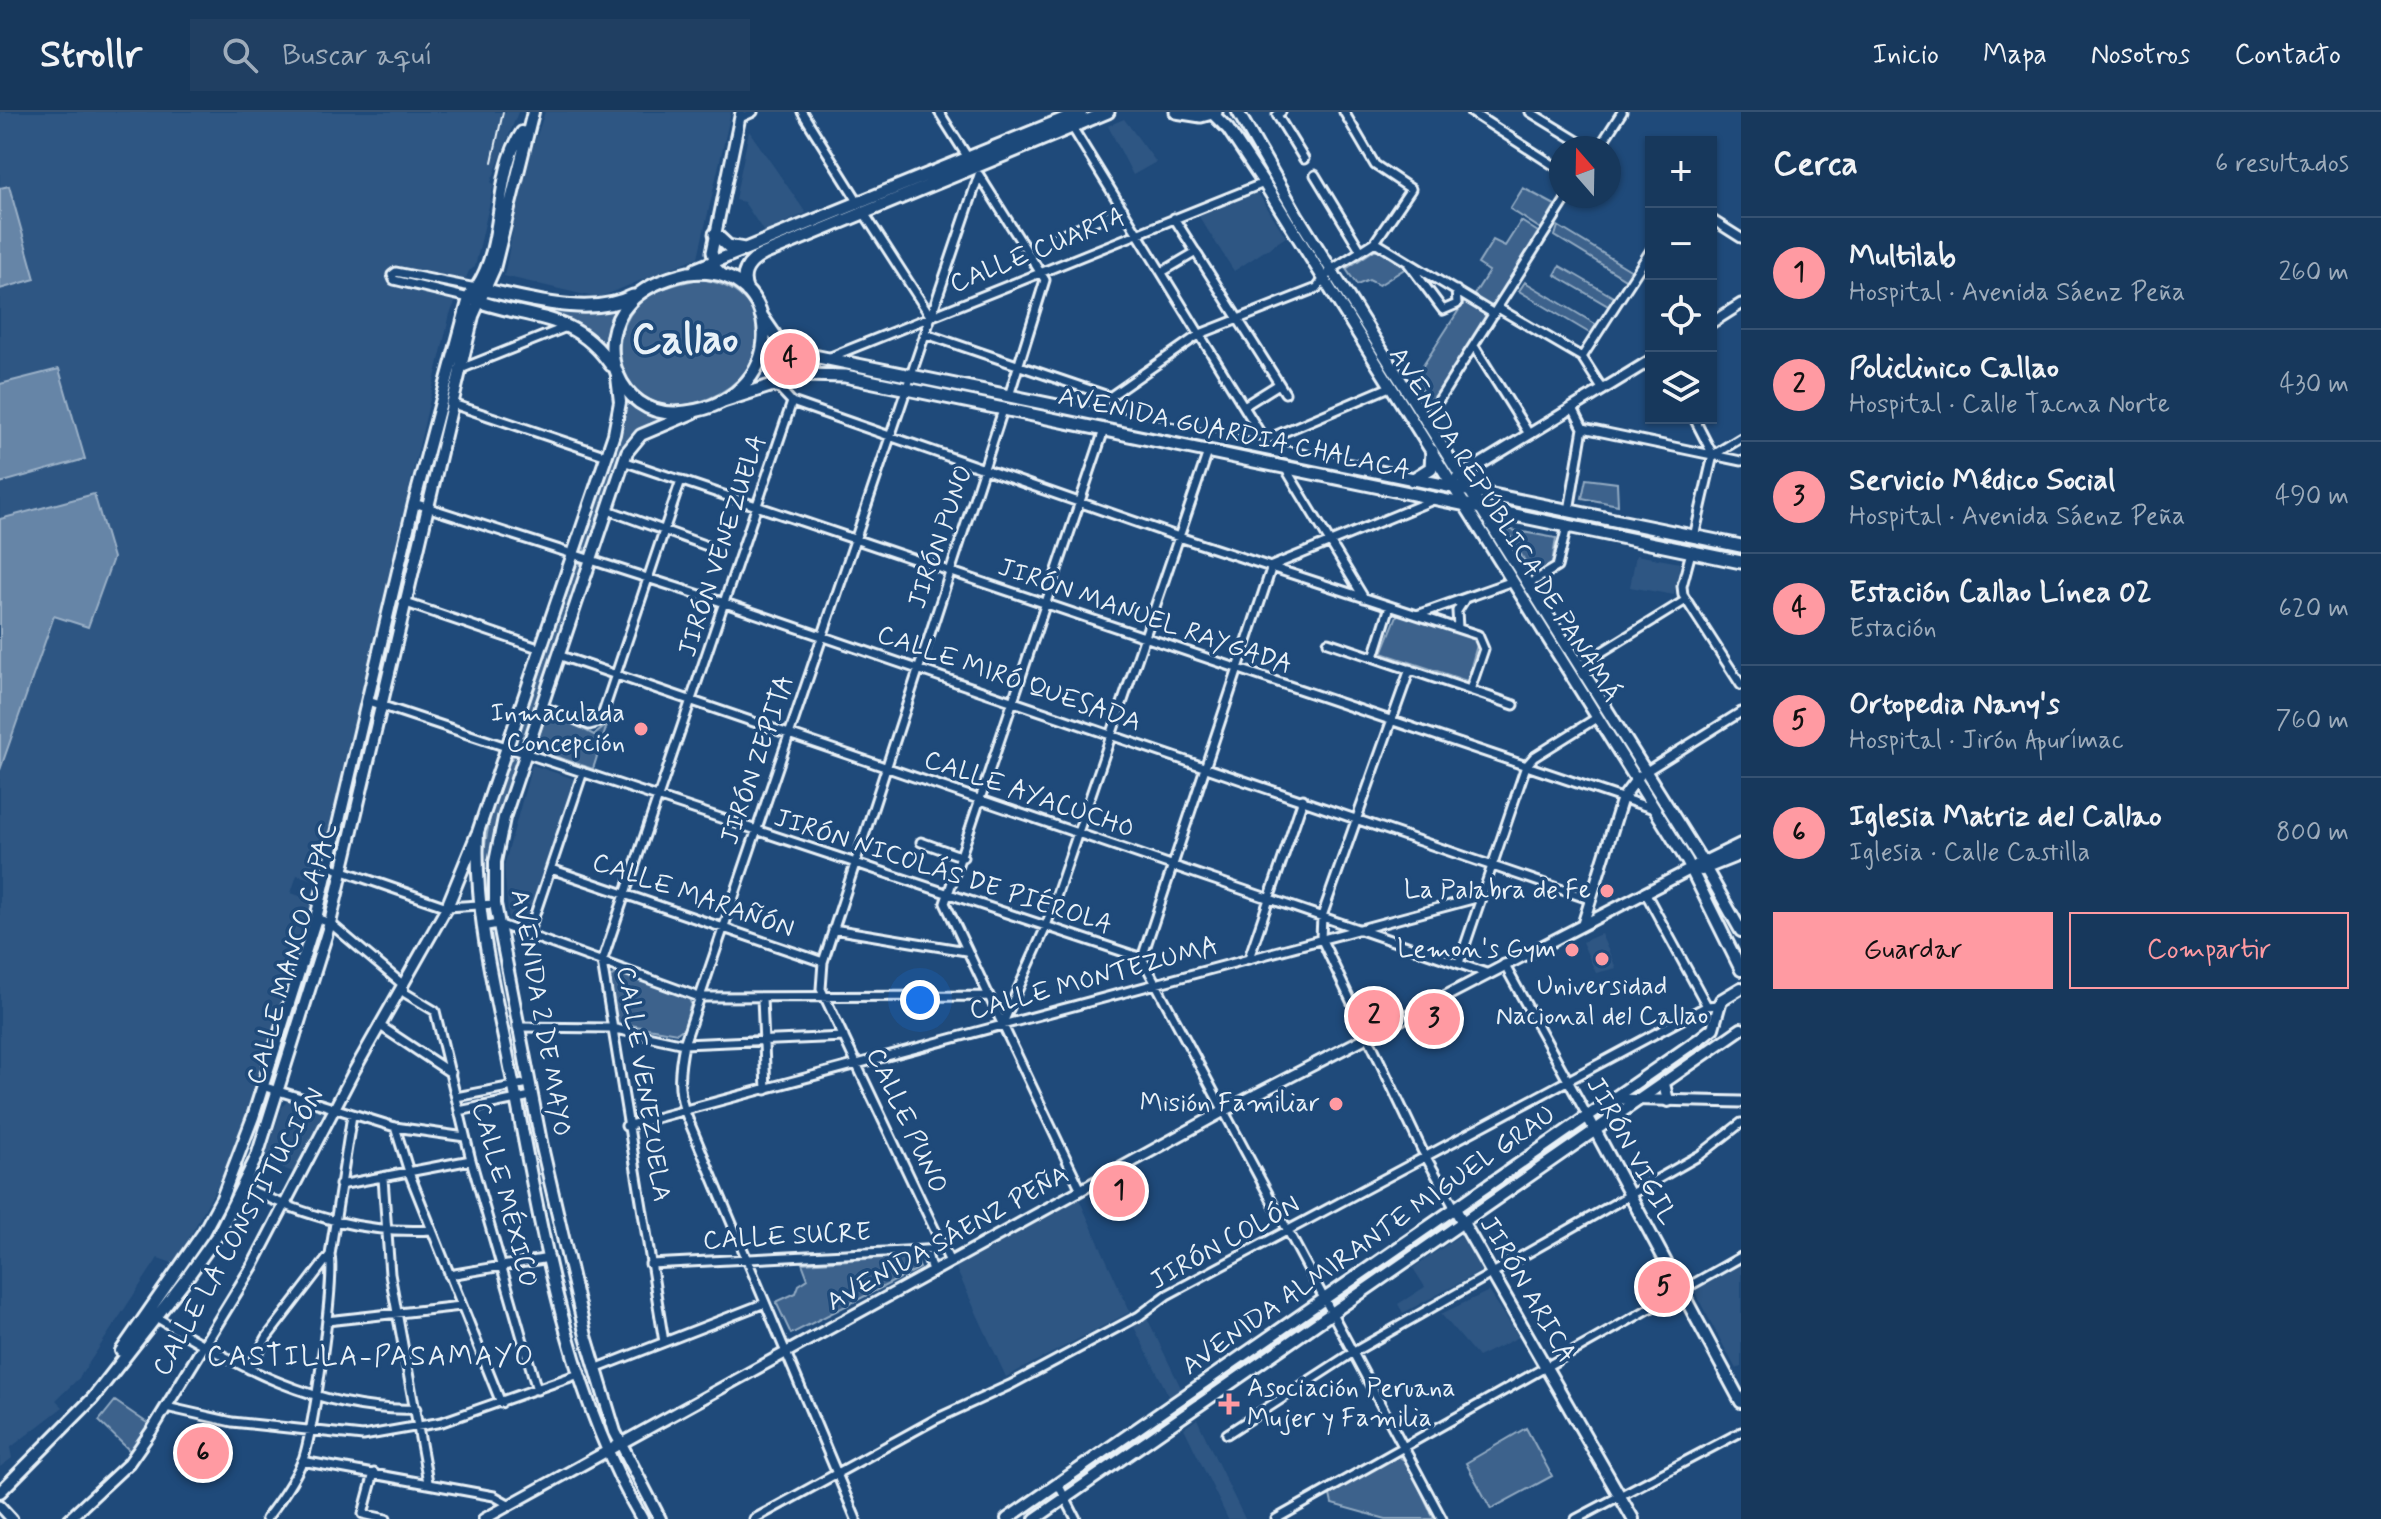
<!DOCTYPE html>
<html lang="es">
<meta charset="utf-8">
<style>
body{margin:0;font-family:Mynerve,sans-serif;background:#203f62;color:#f1f3f6}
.controls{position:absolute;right:24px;top:24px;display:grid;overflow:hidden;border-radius:0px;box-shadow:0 2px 6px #0004}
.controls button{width:72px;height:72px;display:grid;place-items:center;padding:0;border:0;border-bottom:2px solid #365272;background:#17385c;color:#f1f3f6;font:40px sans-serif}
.compass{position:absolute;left:1549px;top:24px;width:72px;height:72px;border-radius:50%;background:#17385c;box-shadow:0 2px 6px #0004;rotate:340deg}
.you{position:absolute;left:920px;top:888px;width:28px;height:28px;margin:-20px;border:6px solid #fff;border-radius:50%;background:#1a73e8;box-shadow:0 0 0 12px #1a73e833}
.badge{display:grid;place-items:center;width:52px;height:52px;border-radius:50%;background:#ff9aa2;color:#111;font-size:26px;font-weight:700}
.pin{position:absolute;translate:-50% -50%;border:4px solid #fff;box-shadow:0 2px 8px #0006}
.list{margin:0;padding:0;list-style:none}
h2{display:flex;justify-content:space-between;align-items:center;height:104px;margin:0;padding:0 32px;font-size:34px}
h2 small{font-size:26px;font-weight:400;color:#9eacbb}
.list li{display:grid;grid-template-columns:52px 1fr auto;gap:24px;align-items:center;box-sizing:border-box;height:112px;padding:0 32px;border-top:2px solid #365272}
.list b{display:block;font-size:30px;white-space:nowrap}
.list p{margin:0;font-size:26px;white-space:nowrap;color:#9eacbb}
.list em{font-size:26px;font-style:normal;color:#9eacbb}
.actions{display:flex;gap:16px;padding:24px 32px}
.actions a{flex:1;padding:18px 0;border:2px solid #ff9aa2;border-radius:0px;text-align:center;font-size:28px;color:#ff9aa2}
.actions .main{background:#ff9aa2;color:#111}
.icon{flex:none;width:44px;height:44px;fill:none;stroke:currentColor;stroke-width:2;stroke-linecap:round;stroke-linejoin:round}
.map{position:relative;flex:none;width:1741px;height:1407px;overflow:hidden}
header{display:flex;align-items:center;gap:48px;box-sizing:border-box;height:112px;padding:0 40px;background:#17385c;border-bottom:2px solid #365272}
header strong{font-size:38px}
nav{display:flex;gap:44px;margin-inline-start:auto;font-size:28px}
.search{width:560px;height:72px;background:#203f62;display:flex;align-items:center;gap:20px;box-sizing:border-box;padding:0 28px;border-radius:0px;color:#9eacbb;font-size:30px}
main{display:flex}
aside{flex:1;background:#17385c}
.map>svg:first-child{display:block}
.built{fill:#2e5683}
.green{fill:#3c628c;stroke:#92aac2;stroke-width:2}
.water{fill:#6685a7;stroke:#9ab0c7;stroke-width:2}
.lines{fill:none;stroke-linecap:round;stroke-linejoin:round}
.minor-casing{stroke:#e8f1f8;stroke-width:13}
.tertiary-casing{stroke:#e8f1f8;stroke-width:15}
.secondary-casing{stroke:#e8f1f8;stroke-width:16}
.primary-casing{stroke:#e8f1f8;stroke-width:17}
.minor{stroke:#1f4a7a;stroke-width:7}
.tertiary{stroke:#1f4a7a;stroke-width:9}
.secondary{stroke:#1f4a7a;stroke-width:10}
.primary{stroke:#1f4a7a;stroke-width:11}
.rail{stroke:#e8f1f8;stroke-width:2}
.poi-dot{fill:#ff9aa2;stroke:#1f4a7a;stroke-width:3}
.labels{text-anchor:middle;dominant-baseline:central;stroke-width:7;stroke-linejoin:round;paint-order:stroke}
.street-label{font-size:26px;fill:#e8f1f8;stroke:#1f4a7a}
.poi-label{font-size:26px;fill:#e8f1f8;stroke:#1f4a7a;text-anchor:end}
.neighbourhood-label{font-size:28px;letter-spacing:2px;fill:#e8f1f8;stroke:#1f4a7a}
.town-label{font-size:42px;font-weight:bold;fill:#e8f1f8;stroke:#1f4a7a}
</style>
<header>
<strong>Strollr</strong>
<div class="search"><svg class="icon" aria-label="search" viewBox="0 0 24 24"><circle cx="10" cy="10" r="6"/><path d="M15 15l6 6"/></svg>Buscar aquí</div>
<nav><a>Inicio</a><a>Mapa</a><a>Nosotros</a><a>Contacto</a></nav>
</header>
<main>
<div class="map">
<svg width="1741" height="1407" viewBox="0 0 1741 1407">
<rect width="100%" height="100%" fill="#1f4a7a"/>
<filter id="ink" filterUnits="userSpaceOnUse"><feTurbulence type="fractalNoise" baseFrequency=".0125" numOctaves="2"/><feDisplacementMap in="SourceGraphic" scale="16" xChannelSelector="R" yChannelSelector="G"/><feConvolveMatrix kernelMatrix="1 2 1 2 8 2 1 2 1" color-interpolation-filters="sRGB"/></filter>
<g filter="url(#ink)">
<!-- built -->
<path class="built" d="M 0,0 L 518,0 L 491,70 L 494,72 L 475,155 L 469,159 L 450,202 L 317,769 L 297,763 L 291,781 L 314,789 L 233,1045 L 175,1152 L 158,1146 L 79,1266 L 56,1288 L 63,1295 L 10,1336 L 12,1346 L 0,1355 L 0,658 L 94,382 L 0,407 L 0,371 L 85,347 L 59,257 L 0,272 L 0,177 L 34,167 L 8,74 L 0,76 Z
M 545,0 L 731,0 L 698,145 L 598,186 L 504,164 L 524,61 Z
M 1124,7 L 1156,50 L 1133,63 L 1108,14 Z
M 749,19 L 806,101 L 764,120 L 744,90 L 735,88 Z
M 1258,81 L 1286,125 L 1234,159 L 1198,103 Z
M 1636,443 L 1680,451 L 1674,483 L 1630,475 Z
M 532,653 L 577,668 L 524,817 L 509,812 L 504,754 Z
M 1601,822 L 1616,856 L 1596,861 L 1582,830 Z
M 288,988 L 326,1001 L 297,1061 L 264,1050 L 282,995 Z
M 1078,1085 L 1130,1200 L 1006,1265 L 954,1152 Z
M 1462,1122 L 1482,1159 L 1403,1201 L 1398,1192 L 1425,1175 L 1413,1156 Z
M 1741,1153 L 1741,1255 L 1736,1257 L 1694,1179 Z
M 1489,1179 L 1519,1225 L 1478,1245 L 1441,1202 Z
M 1147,1206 L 1182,1278 L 1170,1286 L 1133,1213 Z
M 1197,1307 L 1219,1354 L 1245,1407 L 1228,1407 L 1184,1316 Z"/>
<!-- green -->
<path class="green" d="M 1523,76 L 1555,93 L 1541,117 L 1510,97 Z
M 1521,109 L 1538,120 L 1492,198 L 1472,186 L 1489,159 L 1478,152 L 1493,128 L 1505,134 Z
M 1558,114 L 1632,159 L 1627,168 L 1555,124 Z
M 1376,137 L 1406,156 L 1379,173 L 1369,168 L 1357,173 L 1346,157 Z
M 1560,154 L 1615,186 L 1610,195 L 1555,163 Z
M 699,167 C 777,177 777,259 708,287 C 691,293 671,297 654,290 C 609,272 610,211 647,185 C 662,175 681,171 699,167 Z
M 1525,170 L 1597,213 L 1591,222 L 1519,179 Z
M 1466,187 L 1489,201 L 1431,293 L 1415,266 Z
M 522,190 L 596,198 L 615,197 L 605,224 L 605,236 C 581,209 556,203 521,196 Z
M 625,289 L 650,304 L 669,308 L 638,320 L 627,330 L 590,440 L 585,439 L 583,434 L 617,326 Z
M 1586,367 L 1617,371 L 1618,393 L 1582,386 Z
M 1506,417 L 1556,426 L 1552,452 L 1533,463 Z
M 577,451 L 587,453 L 526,626 L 519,623 Z
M 1398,501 L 1479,526 L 1467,569 L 1382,541 Z
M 547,601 L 563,613 L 568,609 L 594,623 L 607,613 L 593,657 L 534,637 Z
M 517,641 L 521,645 L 494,727 L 493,758 L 481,756 C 486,729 495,657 517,641 Z
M 618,859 L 688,885 L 691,891 L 684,916 L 677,921 L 618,911 L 614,907 L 608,867 Z
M 1579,1015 L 1582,1019 L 1467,1098 L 1468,1093 Z
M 914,1144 L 920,1156 L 791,1222 L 776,1190 L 796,1181 L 799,1173 L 808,1167 L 802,1151 Z
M 115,1289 L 150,1313 L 130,1339 L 99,1309 Z
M 1526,1316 L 1552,1364 L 1491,1397 L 1466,1351 Z
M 1398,1344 L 1408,1351 L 1434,1407 L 1386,1407 L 1332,1392 L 1330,1383 L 1334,1376 Z"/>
<!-- water -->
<path class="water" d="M 9,74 L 35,167 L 0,177 L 0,76 Z
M 59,257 L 85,347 L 0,371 L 0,272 Z
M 94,382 L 113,446 L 88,515 L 54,504 L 0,658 L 0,407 Z"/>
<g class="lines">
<defs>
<path id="minor" d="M 802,0 L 859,91
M 939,0 L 970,49
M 1281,0 L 1277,3 L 1304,47
M 1344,0 L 1375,53 L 1411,77 L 1375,130 L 1494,202
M 1471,0 L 1561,58
M 1530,0 L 1589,36
M 740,6 L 753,0
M 1072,15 L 1270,337
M 1599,36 L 1622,0
M 979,63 L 1045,168 L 1009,284
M 1315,63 L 1361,139
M 864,101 L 931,205
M 1174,106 L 1285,281
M 1711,107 L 1741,126
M 1055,125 L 1123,97
M 1408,151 L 1443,198 L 1457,192 L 1456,178
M 1162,160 L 1196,140
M 469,186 L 394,168 L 392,163 L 396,160 L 476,176
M 1498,196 L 1582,245 L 1603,278
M 926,222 L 1111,285
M 1474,234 L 1529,322
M 1582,245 L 1651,138
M 828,246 L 1264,71
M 458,258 L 569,214
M 772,275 L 780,277 L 792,290
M 792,290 L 1179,425 L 1478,523 L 1484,537 L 1470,578
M 450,291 L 607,344
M 1244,294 L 1279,272
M 1088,300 L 1200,222 L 1317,176 L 1331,158 L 1375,130
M 1694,306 L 1713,343 L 1694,425
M 1425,310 L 1568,84
M 1583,316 L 1741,349
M 1265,328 L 1392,274
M 1713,343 L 1741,326
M 623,349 L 1654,697
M 1284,354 L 1364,486
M 414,391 L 725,491 L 1589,787
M 608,398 L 707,434
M 1569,399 L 1583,316 L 1573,296
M 1691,440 L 1682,474 L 1683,483 L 1741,573
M 1272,454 L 1433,388
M 1527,473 L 1557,455 L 1567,414
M 403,490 L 541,537
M 1417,503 L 1513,469
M 1458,516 L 1457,499 L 1464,488
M 1328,530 L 1514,593
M 558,543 L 1486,861
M 1374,545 L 1390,494
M 1579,554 L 1686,488
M 1410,557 L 1322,804 L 1321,826 L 1422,1038 L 1454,1095
M 368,589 L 1142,846
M 541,594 L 589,613 L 600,610 L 681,368
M 1645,660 L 1741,600
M 921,730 L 963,745
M 329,754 L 447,795 L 495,792
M 551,757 L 823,850
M 1645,780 L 1707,894
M 316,806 L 330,811 L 401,871 L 405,881 L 435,899 L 471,1048 L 537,1278
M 482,815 L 498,812 L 699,885 L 988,884
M 833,817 L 966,839
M 528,823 L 583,660
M 1142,846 L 1442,1407
M 1142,846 L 1272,454
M 1249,846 L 1303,687
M 1459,851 L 1526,654 L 1534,645 L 1598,605
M 1504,852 L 1588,1005
M 762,886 L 766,978
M 379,913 L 451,961
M 1002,913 L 1045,817 L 1208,340
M 517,915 L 611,916 L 684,932 L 844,925
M 262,974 L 395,1015 L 465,1025
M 456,985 L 529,971
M 459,999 L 531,984
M 626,1014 L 1480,785
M 395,1015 L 410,1063 L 501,1291
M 383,1066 L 390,1162 L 428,1370
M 340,1073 L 471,1048
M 244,1075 C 305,1104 364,1122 432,1118
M 1081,1078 L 945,791 L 1104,318
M 926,1138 L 932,1160
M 950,1150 L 821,877 L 823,850 L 1003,298
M 650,1152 L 943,1137
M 449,1163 L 549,1146
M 156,1205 C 234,1253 321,1301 416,1297
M 327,1209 L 461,1194
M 664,1230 L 602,850 L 792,290
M 249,1257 L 267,1225 L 330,1143
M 595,1257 L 765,1191
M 166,1295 L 232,1310 L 363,1324 L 442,1310 L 579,1262
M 1227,1322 L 1352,1241 L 1700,1043 L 1741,1011
M 302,1349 L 494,1384 L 510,1393
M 374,1361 L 363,1402 L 386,1407
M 1058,1372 L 1076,1407
M 266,1407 C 280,1389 293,1370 302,1350 C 313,1325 335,1170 330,1143 L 352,1003
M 754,1407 L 936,1307 L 1010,1273 L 1139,1204 L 1167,1183 L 1707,894 L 1718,893
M 856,1407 L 685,1000 C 677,975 679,958 684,932 L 979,63
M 1276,1407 L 1741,1145
M 1576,1407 L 1741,1320"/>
<path id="tertiary" d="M 725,165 L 716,156 L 712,140 L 741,0
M 1711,211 L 1741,192
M 1456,367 L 1651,248
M 1583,812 L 1622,687 L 1639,664
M 1614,987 L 1741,990
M 0,1394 L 12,1407
M 69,1407 L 129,1351 L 152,1318 L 253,1153 L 354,959 L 447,795
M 484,1407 L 1224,999 L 1691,757"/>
<path id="secondary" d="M 1238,0 L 1297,103 L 1698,743 L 1741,819
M 1213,2 L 1228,17 L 1264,71 L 1687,749 L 1741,858
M 476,176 C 507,131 492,65 522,20
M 617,265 L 620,290 L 614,322 L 478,720 C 474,803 495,880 511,960 C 541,1111 564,1273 642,1407
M 1696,754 L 1741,732
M 1701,758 L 1741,742
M 447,795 L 477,722
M 1664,972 L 1668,989
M 1588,1005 L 1741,1290
M 1454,1095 L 1633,1407
M 121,1239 L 203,1121 L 222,1086 L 253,1005 L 316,806 L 414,391 L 469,186
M 0,1380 L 93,1286 L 189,1163 L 219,1121 L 257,1044 L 330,811 L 473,204 L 494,157 L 533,0
M 660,1407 L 615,1320 L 586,1224 L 542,1035 L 495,792 L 495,750 L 504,706 L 627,340 L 641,323 L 693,301
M 1007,1407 L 1699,927 L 1713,916 L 1721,888 L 1741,876
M 1035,1407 L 1741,917"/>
<path id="primary" d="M 1176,0 L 1201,4 L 1216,0
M 715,122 L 728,134 L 744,137
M 696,157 L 1081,0
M 688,161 C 788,148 795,295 676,301 C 619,303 592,231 629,191 C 644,174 666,166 688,161 Z
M 747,179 C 739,162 748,150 764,142 L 1108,0
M 761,203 L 781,232 L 799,241 L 1741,434
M 611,253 C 573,197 524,208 469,186 L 476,176 C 523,185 588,207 633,184
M 720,290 L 804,263 L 845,264 L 1741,450
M 1412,368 L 1431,356 L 1432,339"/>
</defs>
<!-- minor casing -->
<use href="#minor" class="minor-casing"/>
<!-- tertiary casing -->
<use href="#tertiary" class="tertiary-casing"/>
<!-- secondary casing -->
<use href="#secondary" class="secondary-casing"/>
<!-- primary casing -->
<use href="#primary" class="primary-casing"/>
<!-- minor -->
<use href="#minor" class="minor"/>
<!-- tertiary -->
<use href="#tertiary" class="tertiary"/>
<!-- secondary -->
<use href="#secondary" class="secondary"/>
<!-- primary -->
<use href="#primary" class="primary"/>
<!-- rail -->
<path class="rail" d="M 492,50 L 503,0"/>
</g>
</g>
<!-- markers -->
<g class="poi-dot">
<circle cx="641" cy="617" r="8"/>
<circle cx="1607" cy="779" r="8"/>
<circle cx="1572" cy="838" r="8"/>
<circle cx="1602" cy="847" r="8"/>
<circle cx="1336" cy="992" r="8"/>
<path d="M1225 1280h8v8h8v8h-8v8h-8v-8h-8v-8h8z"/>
</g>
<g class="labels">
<!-- street labels -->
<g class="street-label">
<text transform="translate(1038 139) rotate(-22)">CALLE CUARTA</text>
<text transform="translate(1234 322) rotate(12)">AVENIDA GUARDIA CHALACA</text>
<text transform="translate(1504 413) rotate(58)">AVENIDA REPÚBLICA DE PANAMÁ</text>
<text transform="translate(941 425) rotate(-71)">JIRÓN PUNO</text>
<text transform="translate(723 434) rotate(-72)">JIRÓN VENEZUELA</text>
<text transform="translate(1145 505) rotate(19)">JIRÓN MANUEL RAYGADA</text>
<text transform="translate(1009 567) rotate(19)">CALLE MIRÓ QUESADA</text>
<text transform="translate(758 648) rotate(-71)">JIRÓN ZEPITA</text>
<text transform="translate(1029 683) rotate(19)">CALLE AYACUCHO</text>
<text transform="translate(943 760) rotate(18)">JIRÓN NICOLÁS DE PIÉROLA</text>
<text transform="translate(693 784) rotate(19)">CALLE MARAÑÓN</text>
<text transform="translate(293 842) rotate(-74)">CALLE MANCO CAPAC</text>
<text transform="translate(1094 867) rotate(-15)">CALLE MONTEZUMA</text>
<text transform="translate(540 901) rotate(80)">AVENIDA 2 DE MAYO</text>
<text transform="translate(643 972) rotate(81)">CALLE VENEZUELA</text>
<text transform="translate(906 1009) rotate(65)">CALLE PUNO</text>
<text transform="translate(1631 1039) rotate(62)">JIRÓN VIGIL</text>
<text transform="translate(504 1083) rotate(75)">CALLE MÉXICO</text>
<text transform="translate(239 1120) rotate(-61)">CALLE LA CONSTITUCIÓN</text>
<text transform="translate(787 1125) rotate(-3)">CALLE SUCRE</text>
<text transform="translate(948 1127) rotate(-29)">AVENIDA SÁENZ PEÑA</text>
<text transform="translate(1369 1129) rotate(-35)">AVENIDA ALMIRANTE MIGUEL GRAU</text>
<text transform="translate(1225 1131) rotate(-29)">JIRÓN COLÓN</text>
<text transform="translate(1527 1178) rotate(60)">JIRÓN ARICA</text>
</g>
<!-- poi labels -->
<g class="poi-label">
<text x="625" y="602">Inmaculada<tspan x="625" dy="30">Concepción</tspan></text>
<text x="1591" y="779">La Palabra de Fe</text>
<text x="1556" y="838">Lemon's Gym</text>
<text x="1602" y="875" text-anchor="middle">Universidad<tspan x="1602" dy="30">Nacional del Callao</tspan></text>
<text x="1320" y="992">Misión Familiar</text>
<text x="1247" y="1277" text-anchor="start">Asociación Peruana<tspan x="1247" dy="30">Mujer y Familia</tspan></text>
</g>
<!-- neighbourhood labels -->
<g class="neighbourhood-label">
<text x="371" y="1245">CASTILLA-PASAMAYO</text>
</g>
<!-- town labels -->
<g class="town-label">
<text x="685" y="228">Callao</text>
</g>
</g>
</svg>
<div class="controls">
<button>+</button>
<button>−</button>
<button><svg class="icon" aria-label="locate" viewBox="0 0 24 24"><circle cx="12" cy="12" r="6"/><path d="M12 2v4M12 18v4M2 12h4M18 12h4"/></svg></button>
<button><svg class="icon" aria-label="layers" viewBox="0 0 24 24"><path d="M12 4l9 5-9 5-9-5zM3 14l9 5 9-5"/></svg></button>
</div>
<svg class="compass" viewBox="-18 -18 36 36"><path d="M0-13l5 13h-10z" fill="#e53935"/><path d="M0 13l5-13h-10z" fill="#9eacbb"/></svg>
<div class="you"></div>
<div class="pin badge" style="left:1119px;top:1079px">1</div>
<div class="pin badge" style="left:1374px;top:904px">2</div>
<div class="pin badge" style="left:1434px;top:907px">3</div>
<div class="pin badge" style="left:790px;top:247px">4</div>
<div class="pin badge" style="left:1664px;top:1175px">5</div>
<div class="pin badge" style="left:203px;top:1341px">6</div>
</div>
<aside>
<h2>Cerca<small>6 resultados</small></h2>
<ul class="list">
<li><span class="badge">1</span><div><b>Multilab</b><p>Hospital · Avenida Sáenz Peña</p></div><em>260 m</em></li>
<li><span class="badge">2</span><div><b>Policlinico Callao</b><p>Hospital · Calle Tacna Norte</p></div><em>430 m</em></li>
<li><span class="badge">3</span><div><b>Servicio Médico Social</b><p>Hospital · Avenida Sáenz Peña</p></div><em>490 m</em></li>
<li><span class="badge">4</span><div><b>Estación Callao Línea 02</b><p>Estación</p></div><em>620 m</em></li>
<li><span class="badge">5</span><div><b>Ortopedia Nany's</b><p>Hospital · Jirón Apurímac</p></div><em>760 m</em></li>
<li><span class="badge">6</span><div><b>Iglesia Matriz del Callao</b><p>Iglesia · Calle Castilla</p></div><em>800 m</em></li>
</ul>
<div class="actions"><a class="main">Guardar</a><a>Compartir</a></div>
</aside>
</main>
